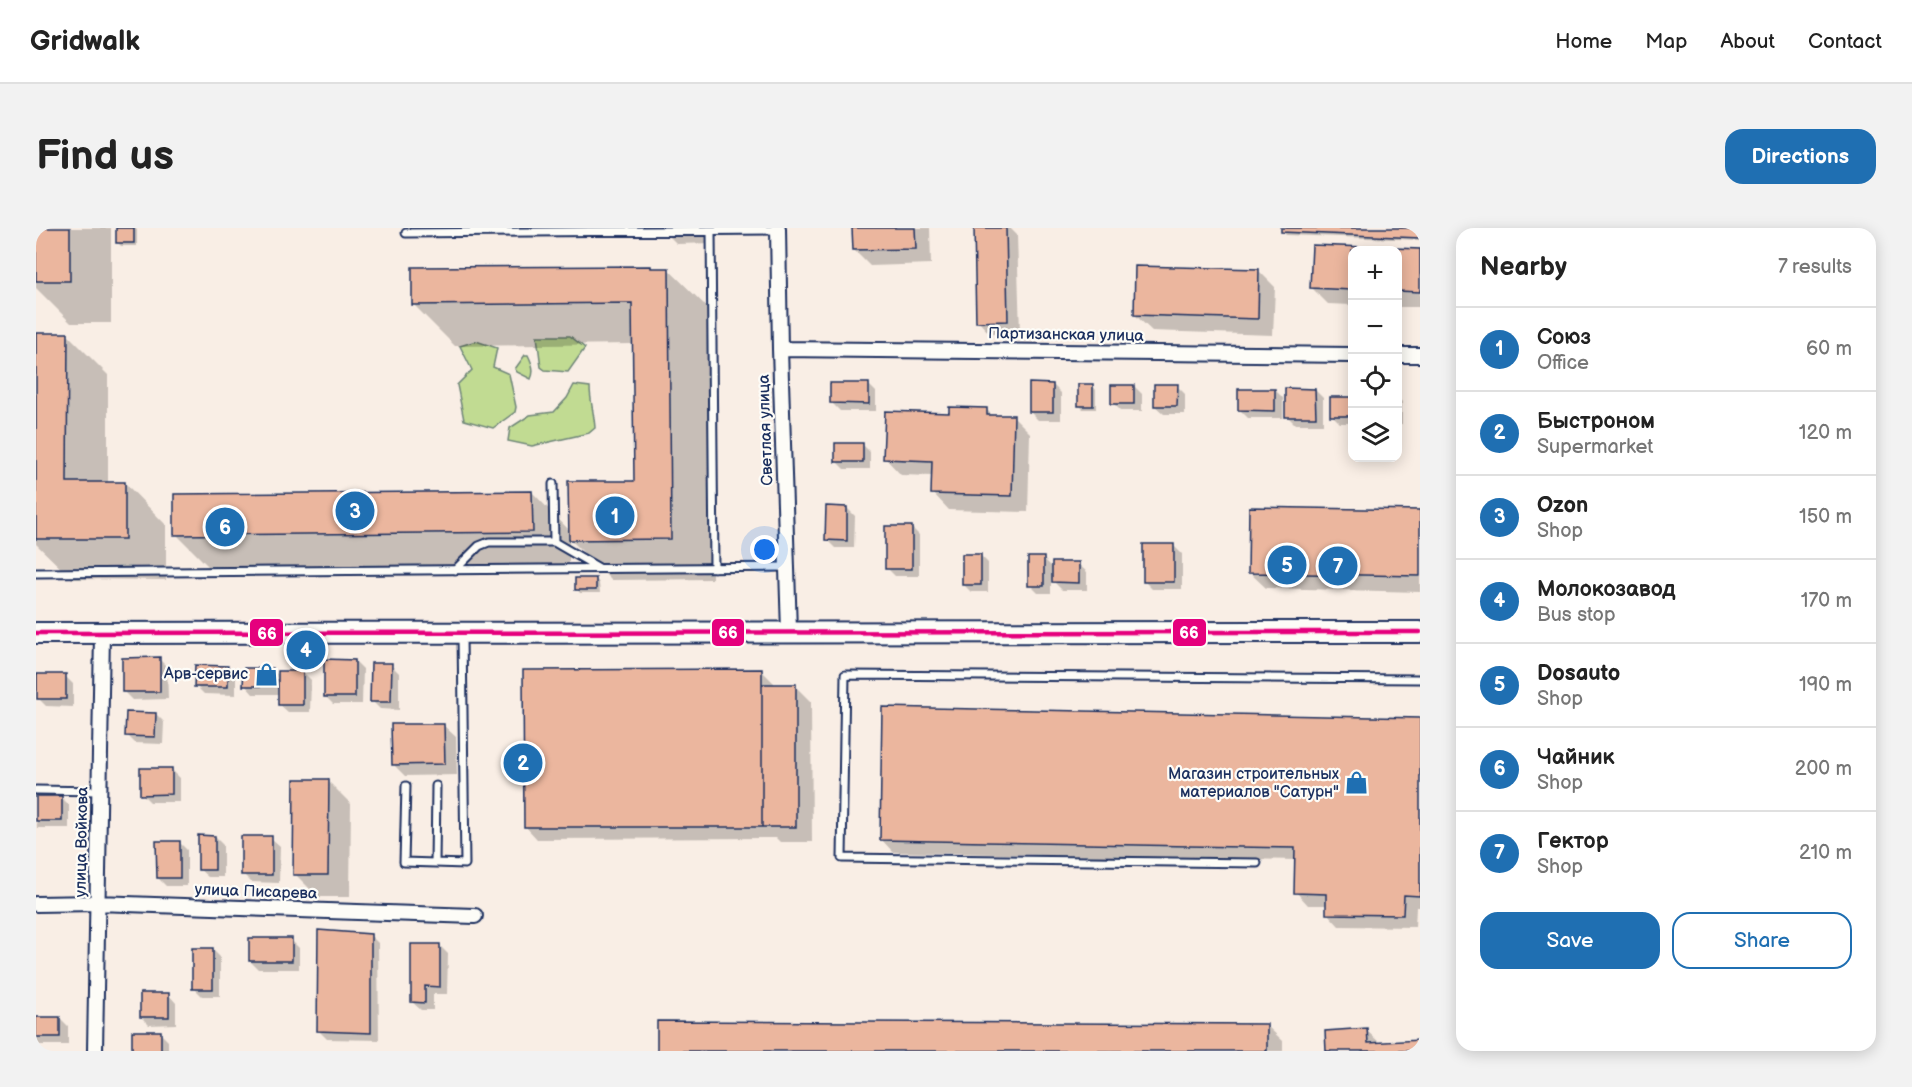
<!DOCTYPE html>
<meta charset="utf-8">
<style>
body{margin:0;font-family:"Balsamiq Sans",sans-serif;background:#f2f2f2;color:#222}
.controls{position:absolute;right:18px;top:18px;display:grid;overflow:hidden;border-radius:12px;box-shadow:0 3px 15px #0003}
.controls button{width:54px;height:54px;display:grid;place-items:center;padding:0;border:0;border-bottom:2px solid #e0e0e0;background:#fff;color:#222;font:30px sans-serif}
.you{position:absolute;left:729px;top:322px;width:21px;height:21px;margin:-15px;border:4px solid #fff;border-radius:50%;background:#1a73e8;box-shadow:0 0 0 9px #1a73e833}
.badge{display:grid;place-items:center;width:39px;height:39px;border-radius:50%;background:#1f6fb2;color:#fff;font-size:20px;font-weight:700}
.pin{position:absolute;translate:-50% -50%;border:3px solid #fff;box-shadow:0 2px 6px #0006}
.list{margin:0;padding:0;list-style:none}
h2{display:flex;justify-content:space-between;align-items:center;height:78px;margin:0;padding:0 24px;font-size:26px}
h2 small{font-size:20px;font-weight:400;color:#767676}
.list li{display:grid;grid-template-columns:39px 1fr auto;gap:18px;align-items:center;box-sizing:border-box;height:84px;padding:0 24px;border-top:2px solid #e0e0e0}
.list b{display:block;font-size:22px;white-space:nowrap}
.list p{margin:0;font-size:20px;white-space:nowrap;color:#767676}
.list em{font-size:20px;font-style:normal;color:#767676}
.actions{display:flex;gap:12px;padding:18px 24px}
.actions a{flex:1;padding:14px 0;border:2px solid #1f6fb2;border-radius:18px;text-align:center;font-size:21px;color:#1f6fb2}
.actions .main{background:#1f6fb2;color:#fff}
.icon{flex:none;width:33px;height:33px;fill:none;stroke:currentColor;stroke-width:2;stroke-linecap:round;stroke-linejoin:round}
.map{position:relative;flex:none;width:1384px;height:823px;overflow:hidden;border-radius:18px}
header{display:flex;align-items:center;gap:36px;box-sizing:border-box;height:84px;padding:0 30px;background:#fff;border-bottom:2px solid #e0e0e0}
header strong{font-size:28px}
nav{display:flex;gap:33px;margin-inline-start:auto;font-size:21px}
.intro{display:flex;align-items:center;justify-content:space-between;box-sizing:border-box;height:144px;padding:0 36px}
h1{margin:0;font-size:42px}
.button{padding:15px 27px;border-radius:18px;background:#1f6fb2;color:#fff;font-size:21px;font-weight:700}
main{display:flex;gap:36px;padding:0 36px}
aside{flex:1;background:#fff;border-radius:18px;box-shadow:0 3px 15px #0003}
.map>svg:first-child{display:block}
.green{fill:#c1db92;stroke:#6e8578;stroke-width:1.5}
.shadow{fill:#0003}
.building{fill:#ebb69e;stroke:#1b2f5e;stroke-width:1.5}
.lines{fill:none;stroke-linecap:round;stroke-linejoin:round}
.lane-casing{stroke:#1b2f5e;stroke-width:11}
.street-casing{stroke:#1b2f5e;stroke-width:18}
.secondary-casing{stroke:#1b2f5e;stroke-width:24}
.lane{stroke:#fdfcf7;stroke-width:7}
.street{stroke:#fdfcf7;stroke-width:14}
.secondary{stroke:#fdfcf7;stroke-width:20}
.bus-1-casing{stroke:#fdfcf7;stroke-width:9}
.bus-1{stroke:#e5007d;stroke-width:4.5}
.labels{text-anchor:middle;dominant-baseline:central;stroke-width:4.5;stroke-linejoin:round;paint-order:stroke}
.street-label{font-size:16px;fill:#1b2f5e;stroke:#fdfcf7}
.poi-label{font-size:16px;fill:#1b2f5e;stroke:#fdfcf7;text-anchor:end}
.line-badge{stroke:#fdfcf7;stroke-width:2}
.badge-label{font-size:16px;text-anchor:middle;font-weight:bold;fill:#fff}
</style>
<header>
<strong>Gridwalk</strong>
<nav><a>Home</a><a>Map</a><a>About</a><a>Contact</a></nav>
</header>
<div class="intro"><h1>Find us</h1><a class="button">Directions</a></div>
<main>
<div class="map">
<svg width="1384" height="823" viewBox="0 0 1384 823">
<rect width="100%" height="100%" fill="#f9eee5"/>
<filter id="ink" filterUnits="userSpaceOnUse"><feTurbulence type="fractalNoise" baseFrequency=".0167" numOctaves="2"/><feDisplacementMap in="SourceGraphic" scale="12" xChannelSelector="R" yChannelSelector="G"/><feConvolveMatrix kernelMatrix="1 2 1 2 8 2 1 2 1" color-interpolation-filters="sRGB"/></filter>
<g filter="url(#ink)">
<!-- green -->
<path class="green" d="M 501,108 L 534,108 L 549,120 L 532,144 L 509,142 L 505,139 Z
M 440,113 L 461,120 L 457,139 L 473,146 L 480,179 L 479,184 L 457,200 L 428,192 L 421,157 L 436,142 L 424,118 Z
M 489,127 L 492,127 C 496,135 499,143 495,151 L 481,144 L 479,141 Z
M 538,157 L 554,159 C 554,173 558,185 559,200 L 553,205 L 496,218 L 472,213 L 474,200 L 494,187 L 518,184 L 531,170 Z"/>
<!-- shadow -->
<path class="shadow" d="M 0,0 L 75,0 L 75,95 L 35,95 L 0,60 Z
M 81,0 L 99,0 L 101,2 L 101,18 L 85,18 L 81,14 Z
M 625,0 L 677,0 L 677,15 L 641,16 Z
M 817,0 L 894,0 L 895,36 L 834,38 L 818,22 Z
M 939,0 L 974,0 L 981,7 L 984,105 L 954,106 L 942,93 Z
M 1246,0 L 1384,0 L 1384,12 L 1250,7 L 1246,3 Z
M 1277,19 L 1384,23 L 1384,79 L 1362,79 L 1362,22 L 1316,22 L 1316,77 L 1292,76 L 1276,60 Z
M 615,39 L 616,41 L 632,41 L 674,82 L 676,351 L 575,352 L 533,310 L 533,340 L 177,343 L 140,306 L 496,264 L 534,303 L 599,254 L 598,116 L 419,118 L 378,77 Z
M 1223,43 L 1239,59 L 1237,107 L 1116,103 L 1099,87 Z
M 0,106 L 31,106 L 72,147 L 72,255 L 89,255 L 130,297 L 130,352 L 36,351 L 0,316 Z
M 832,156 L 840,164 L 840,183 L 804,183 L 796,175 Z
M 1017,157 L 1025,165 L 1025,192 L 1002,192 L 994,184 Z
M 1057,158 L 1060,162 L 1060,181 L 1047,181 L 1043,177 Z
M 1098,158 L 1106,166 L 1106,183 L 1085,183 L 1077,175 Z
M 1141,158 L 1149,166 L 1149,186 L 1128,186 L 1119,178 Z
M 1239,162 L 1247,170 L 1247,190 L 1212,190 L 1204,182 Z
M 1279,162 L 1287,170 L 1287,196 L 1259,196 L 1251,188 Z
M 1362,170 L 1366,174 L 1366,196 L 1362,196 Z
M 1316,171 L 1316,195 L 1304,195 L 1296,187 Z
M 950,181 L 957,188 L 978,189 L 994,205 L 992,284 L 913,282 L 897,265 L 897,248 L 865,247 L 849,230 L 914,186 Z
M 826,216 L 834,224 L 834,241 L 808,241 L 800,233 Z
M 811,280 L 819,288 L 818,320 L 799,320 L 791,312 Z
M 1215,280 L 1384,283 L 1384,364 L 1230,360 L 1213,344 Z
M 875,299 L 883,307 L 883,348 L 859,348 L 851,340 Z
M 1137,317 L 1146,326 L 1146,361 L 1116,361 L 1108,353 Z
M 944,327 L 952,335 L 952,364 L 935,364 L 927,356 Z
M 1007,330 L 1018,341 L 1042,336 L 1051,344 L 1051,362 L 1026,362 L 1015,351 L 1015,365 L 1002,365 L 994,357 Z
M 560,351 L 563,355 L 564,365 L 544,365 L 541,361 Z
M 123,431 L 131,439 L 132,471 L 96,472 L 88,464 Z
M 319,433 L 327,441 L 326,476 L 297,476 L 289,468 Z
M 355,437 L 363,445 L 363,482 L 344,481 L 336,473 Z
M 192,439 L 200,447 L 200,467 L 168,466 L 160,458 Z
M 236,441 L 244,449 L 267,444 L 275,452 L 274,484 L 252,484 L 243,476 L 244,466 L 217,466 L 209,457 Z
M 726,443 L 738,455 L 738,458 L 759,458 L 775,474 L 776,614 L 744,614 L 740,610 L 501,611 L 489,598 Z
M 29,448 L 37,456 L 37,479 L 10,478 L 2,470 Z
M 848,481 L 1384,491 L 1384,679 L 1380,679 L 1379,699 L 1303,698 L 1291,685 L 1291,677 L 1272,677 L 1260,664 L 1260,632 L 857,624 L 845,611 Z
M 120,486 L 128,494 L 127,516 L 99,515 L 91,507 Z
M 407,497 L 420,509 L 421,547 L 369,548 L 357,536 Z
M 135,541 L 144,550 L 144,574 L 114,574 L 106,566 Z
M 292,553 L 315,576 L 314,669 L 282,669 L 259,646 Z
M 0,569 L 25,569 L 33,577 L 33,600 L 1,600 Z
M 179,609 L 187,617 L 187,649 L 172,649 L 163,641 Z
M 235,610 L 244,618 L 243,655 L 215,654 L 207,646 Z
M 143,614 L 151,622 L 151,658 L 130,658 L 122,650 Z
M 334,707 L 342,715 L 343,812 L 291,811 L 283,803 Z
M 255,712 L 263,720 L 263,741 L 222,741 L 214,733 Z
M 404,718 L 412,726 L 411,766 L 397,766 L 397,782 L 385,782 L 376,774 Z
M 176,721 L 184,729 L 184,768 L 166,768 L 158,760 Z
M 132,766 L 140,775 L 140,796 L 113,797 L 105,789 Z
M 24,790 L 32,798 L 32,817 L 4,817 L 0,813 L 0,791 Z
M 1230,797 L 1247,813 L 1247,823 L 622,823 Z
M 1330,802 L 1344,815 L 1384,813 L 1384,823 L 1291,823 Z
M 124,805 L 132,813 L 132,823 L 97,823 Z"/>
<!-- building -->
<path class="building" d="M 0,0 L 34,0 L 34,53 L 0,53 Z
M 80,0 L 98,0 L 98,15 L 80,15 Z
M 816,0 L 879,0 L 880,21 L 817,22 Z
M 938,0 L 970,0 L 972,93 L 940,94 Z
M 1245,0 L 1384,0 L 1384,10 L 1245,4 Z
M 1276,17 L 1384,21 L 1384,64 L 1362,63 L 1362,22 L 1316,22 L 1316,62 L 1274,60 Z
M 615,38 L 615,40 L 633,40 L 635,311 L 533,312 L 532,253 L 598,253 L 596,75 L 376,77 L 376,39 Z
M 1099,38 L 1223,41 L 1222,91 L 1098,87 Z
M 0,105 L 32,105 L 31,254 L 89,254 L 89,311 L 0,311 Z
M 794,155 L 833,155 L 833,176 L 794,175 Z
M 993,155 L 1017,156 L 1017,184 L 993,184 Z
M 1042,156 L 1057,156 L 1057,178 L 1042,178 Z
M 1118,156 L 1142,156 L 1141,178 L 1118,178 Z
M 1075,157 L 1098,157 L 1098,176 L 1075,176 Z
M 1249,160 L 1279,161 L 1280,189 L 1249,189 Z
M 1202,161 L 1239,161 L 1239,183 L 1202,182 Z
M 1294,169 L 1316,169 L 1316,188 L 1294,188 Z
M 913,179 L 951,180 L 951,187 L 978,187 L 976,268 L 895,266 L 896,233 L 847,231 L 849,183 L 913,185 Z
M 799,215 L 827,215 L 827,234 L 799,234 Z
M 496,263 L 497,304 L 138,307 L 138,266 Z
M 790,278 L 811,279 L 811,313 L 789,312 Z
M 1213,279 L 1384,282 L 1384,348 L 1212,345 Z
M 849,298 L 876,298 L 876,341 L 849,341 Z
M 1107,316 L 1138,316 L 1138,354 L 1107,354 Z
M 926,326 L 945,326 L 945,357 L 926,357 Z
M 992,329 L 1008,329 L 1008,358 L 992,358 Z
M 1016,334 L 1043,334 L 1043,355 L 1016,354 Z
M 539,350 L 560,350 L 560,362 L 539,362 Z
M 124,429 L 124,464 L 86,464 L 86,430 Z
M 288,431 L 319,432 L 319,469 L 288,469 Z
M 335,435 L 356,435 L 355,474 L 334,474 Z
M 159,437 L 192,438 L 192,459 L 158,459 Z
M 208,440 L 237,440 L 237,458 L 207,458 Z
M 726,441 L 726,599 L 488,599 L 487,442 Z
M 242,443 L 267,443 L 267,477 L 242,477 Z
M 1,446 L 30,446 L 30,471 L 1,471 Z
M 726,456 L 760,456 L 760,599 L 726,599 Z
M 846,479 L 1384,490 L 1384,668 L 1368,667 L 1367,687 L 1290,686 L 1290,666 L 1258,665 L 1259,620 L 844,612 Z
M 90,484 L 120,485 L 119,509 L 89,508 Z
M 355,496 L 408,496 L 409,536 L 356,537 Z
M 104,540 L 136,540 L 136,566 L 104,567 Z
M 258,551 L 293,551 L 292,647 L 257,647 Z
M 0,568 L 26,568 L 26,593 L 0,593 Z
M 162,607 L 179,608 L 179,642 L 162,642 Z
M 205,608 L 236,608 L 236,647 L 205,647 Z
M 120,613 L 144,613 L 144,650 L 121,650 Z
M 282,702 L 335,706 L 335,805 L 281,803 Z
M 213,710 L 256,710 L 256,733 L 213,733 Z
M 375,716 L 404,716 L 404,759 L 389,758 L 389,775 L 375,774 Z
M 156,720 L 177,720 L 177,761 L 156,761 Z
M 104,765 L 133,765 L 133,789 L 104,789 Z
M 0,789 L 24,789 L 24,809 L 0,809 Z
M 621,793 L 1231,796 L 1231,823 L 621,823 Z
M 1331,800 L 1332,815 L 1384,812 L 1384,823 L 1290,823 L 1289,803 Z
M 96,803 L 125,803 L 125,823 L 96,823 Z"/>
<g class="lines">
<defs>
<path id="lane" d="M 675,3 L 678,340
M 370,5 L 742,2
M 517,256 L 518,314
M 419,342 L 443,318 L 453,314 L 518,314 L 563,340
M 0,345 L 751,339
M 370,558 L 368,634 L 399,635
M 400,558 L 399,635 L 429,636 L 426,408
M 0,562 L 63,563
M 1221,635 L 806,630 L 809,447 L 1384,451"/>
<path id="street" d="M 742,0 L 744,121 L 753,403
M 744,121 L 1316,127
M 1362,127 L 1384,127
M 0,676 L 61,675 L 439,688
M 59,823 L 66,405"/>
<path id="secondary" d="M 0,405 L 1384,404"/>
</defs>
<!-- lane casing -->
<use href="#lane" class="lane-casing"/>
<!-- street casing -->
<use href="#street" class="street-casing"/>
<!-- secondary casing -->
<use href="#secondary" class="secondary-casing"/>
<!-- lane -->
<use href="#lane" class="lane"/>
<!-- street -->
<use href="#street" class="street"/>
<!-- secondary -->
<use href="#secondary" class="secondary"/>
<defs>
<path id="bus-1" d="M 0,405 L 1384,404"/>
</defs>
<!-- bus-1 casing -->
<use href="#bus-1" class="bus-1-casing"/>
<!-- bus-1 -->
<use href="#bus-1" class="bus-1"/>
</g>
</g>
<!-- icons -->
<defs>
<symbol id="shop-bare" viewBox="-9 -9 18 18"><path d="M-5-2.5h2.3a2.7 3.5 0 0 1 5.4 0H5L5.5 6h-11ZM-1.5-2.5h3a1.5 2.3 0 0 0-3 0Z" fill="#1f6fb2" stroke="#fdfcf7" stroke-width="2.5" paint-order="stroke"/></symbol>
</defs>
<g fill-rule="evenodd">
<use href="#shop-bare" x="214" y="430" width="33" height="33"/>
<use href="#shop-bare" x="1304" y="538" width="33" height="33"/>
</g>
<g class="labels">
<!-- street labels -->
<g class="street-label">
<text transform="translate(1030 107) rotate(1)">Партизанская улица</text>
<text transform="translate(730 202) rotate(-92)">Светлая улица</text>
<text transform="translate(46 614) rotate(-89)">улица Войкова</text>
<text transform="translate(220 664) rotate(2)">улица Писарева</text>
</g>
<!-- poi labels -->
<g class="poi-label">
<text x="212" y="446">Арв-сервис</text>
<text x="1303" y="546">Магазин строительных<tspan x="1303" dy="18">материалов "Сатурн"</tspan></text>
</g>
</g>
<g class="line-badge">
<rect x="1136" y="390" width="35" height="29" rx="6" fill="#e5007d"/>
<rect x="675" y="390" width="34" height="29" rx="6" fill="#e5007d"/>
<rect x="213" y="390" width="35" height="29" rx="6" fill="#e5007d"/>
</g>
<g class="badge-label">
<text x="1153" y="410">66</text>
<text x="692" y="410">66</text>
<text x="231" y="411">66</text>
</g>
</svg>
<div class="controls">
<button>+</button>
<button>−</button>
<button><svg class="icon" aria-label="locate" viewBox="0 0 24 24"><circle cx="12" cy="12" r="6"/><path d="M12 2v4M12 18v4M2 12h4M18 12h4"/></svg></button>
<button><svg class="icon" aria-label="layers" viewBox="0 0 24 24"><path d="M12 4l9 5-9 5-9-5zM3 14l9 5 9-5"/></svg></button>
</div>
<div class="you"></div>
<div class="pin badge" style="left:579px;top:288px">1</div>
<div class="pin badge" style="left:487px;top:535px">2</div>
<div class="pin badge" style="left:319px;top:283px">3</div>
<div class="pin badge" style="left:270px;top:422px">4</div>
<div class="pin badge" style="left:1251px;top:337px">5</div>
<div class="pin badge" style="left:189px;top:299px">6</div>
<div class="pin badge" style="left:1302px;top:338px">7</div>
</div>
<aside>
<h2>Nearby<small>7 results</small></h2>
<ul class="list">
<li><span class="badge">1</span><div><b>Союз</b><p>Office</p></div><em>60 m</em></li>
<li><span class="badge">2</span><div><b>Быстроном</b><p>Supermarket</p></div><em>120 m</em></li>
<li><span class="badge">3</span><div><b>Ozon</b><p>Shop</p></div><em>150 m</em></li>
<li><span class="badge">4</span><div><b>Молокозавод</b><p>Bus stop</p></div><em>170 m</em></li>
<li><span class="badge">5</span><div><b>Dosauto</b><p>Shop</p></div><em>190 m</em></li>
<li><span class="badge">6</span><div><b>Чайник</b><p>Shop</p></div><em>200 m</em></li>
<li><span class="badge">7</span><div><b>Гектор</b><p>Shop</p></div><em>210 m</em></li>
</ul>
<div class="actions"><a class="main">Save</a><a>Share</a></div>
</aside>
</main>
